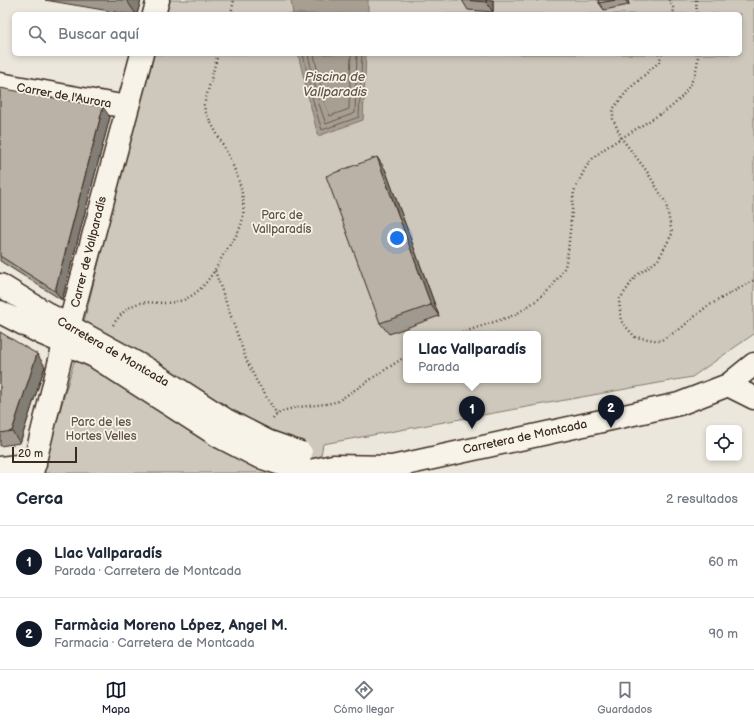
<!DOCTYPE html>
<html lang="es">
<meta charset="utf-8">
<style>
body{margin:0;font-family:"Balsamiq Sans",sans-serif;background:#f6f6f7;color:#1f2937}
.controls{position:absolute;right:12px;bottom:12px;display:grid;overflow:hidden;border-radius:6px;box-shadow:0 2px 6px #0003}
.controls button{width:36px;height:36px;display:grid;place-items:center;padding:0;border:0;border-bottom:1px solid #e0e1e3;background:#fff;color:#1f2937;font:20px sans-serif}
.scale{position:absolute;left:12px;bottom:10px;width:65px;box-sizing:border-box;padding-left:4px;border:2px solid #3b2a1e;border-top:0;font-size:11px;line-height:14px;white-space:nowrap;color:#3b2a1e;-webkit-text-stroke:3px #f7f3e8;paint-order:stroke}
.you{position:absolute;left:397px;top:238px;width:14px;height:14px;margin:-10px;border:3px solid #fff;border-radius:50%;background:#1a73e8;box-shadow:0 0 0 6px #1a73e833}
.badge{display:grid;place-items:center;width:26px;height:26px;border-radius:50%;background:#111827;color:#fff;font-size:13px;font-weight:700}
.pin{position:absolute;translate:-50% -33px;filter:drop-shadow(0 1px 2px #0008)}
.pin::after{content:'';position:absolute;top:21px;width:14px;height:12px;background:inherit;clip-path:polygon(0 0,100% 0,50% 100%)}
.popup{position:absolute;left:403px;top:331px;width:138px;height:52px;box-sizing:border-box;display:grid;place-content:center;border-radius:6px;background:#fff;filter:drop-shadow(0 1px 3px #0005);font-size:13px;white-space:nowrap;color:#747a83}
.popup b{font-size:15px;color:#1f2937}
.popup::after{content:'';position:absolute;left:50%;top:100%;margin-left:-8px;border:8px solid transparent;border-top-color:#fff}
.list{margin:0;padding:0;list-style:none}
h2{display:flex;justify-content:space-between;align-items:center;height:52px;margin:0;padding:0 16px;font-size:17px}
h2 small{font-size:13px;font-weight:400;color:#747a83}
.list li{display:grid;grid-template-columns:26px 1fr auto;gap:12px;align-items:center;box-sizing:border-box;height:72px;padding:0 16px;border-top:1px solid #e0e1e3}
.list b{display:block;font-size:15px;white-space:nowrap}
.list p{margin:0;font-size:13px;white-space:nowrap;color:#747a83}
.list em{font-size:13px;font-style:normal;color:#747a83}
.icon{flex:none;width:22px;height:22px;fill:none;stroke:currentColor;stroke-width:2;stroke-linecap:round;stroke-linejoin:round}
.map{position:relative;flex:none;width:754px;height:473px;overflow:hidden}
.search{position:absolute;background:#fff;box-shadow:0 2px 6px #0003;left:12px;right:12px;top:12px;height:44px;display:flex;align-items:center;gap:10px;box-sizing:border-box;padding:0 14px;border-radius:6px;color:#747a83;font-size:15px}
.sheet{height:196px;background:#fff}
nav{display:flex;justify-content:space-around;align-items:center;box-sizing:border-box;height:56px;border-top:1px solid #e0e1e3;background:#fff;font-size:11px;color:#747a83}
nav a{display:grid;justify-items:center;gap:2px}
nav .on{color:#111827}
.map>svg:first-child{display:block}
.green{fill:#cec8bc;stroke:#84796d;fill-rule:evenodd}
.water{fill:#a89f93;stroke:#7c7064}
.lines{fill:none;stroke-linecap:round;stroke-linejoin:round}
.shore{stroke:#67594d;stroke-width:1}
.minor-casing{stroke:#3b2a1e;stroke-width:25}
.path{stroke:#3b2a1e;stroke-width:2.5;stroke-dasharray:1 3;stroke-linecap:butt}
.minor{stroke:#f7f3e8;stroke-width:22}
.minor-bridge-casing{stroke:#3b2a1e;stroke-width:25;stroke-linecap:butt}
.minor-bridge{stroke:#f7f3e8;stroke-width:22}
.wall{fill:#a09990;stroke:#3b2a1e}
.shaded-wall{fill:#827d75;stroke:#3b2a1e}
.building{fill:#bab2a7;stroke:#3b2a1e}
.labels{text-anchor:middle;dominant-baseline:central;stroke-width:3.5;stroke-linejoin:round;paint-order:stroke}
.street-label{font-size:12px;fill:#3b2a1e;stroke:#f7f3e8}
.park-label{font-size:12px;fill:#605246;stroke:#f7f3e8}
.water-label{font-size:13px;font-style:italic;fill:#615347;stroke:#f7f3e8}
</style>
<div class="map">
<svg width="754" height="473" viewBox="0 0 754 473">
<rect width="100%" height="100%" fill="#ece7dc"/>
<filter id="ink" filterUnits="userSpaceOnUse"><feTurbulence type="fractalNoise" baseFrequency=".025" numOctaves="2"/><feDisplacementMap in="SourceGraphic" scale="8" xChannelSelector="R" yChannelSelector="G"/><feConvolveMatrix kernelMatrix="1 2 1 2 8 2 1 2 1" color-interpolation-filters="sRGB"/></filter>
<g filter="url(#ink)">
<!-- green -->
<path class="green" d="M 169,0 L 754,0 L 754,334 L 692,377 L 323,444 L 318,473 L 42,473 L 74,362 L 129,140 L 153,54 L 740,54 L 740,14 L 165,14 ZM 406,334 L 538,334 L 538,380 L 406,380 Z"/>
<!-- water -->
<path class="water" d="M 291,0 L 368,0 L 368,14 L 293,14 Z
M 298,54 L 366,54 L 363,120 L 318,136 Z"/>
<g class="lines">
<!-- shore -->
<path class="shore" d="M 303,54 L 314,105 L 322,130 L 359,117 L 362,54
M 308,54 L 319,104 L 326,124 L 355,113 L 357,54
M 314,54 L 324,102 L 330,116 L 349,109 L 351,54"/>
<defs>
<path id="minor" d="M 154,14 L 158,0
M 0,84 L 127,107
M 0,285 L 49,315 L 147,369 L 226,420
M 0,312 L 43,334 L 94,356 L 220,437
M 728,385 L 754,398
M 0,468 L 35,464
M 296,469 L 310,471 L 333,466 L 392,467 L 679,404 L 728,385 L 754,364
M 32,473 L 60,360 L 142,54"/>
</defs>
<!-- minor casing -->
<use href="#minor" class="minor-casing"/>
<!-- path -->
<path class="path" d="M 537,0 L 537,1
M 669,0 L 674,9 L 673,14
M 696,0 L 697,14
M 231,14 L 234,0
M 662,54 L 659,62 L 628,90 L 613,109 L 613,119 L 622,139 L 646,170 L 666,203 L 672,234 L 658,260 L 636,276 L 619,300 L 621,321 L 635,337 L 660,341 L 680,329 L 706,307 L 754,280
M 215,271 L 246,359 L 257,382 L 277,414
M 113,325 C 138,288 152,310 183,300 C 201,293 211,277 220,261 C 225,250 234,241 239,230 C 256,193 221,144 205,111 L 204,105 L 218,54
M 458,334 L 515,315 L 540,298 L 552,287 L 565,267 L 568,251 L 574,191 L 586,167 L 594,157 L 607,147 L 670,108 C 687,94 698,76 698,54
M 273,419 C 284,403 319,408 338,401 L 406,356"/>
<!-- minor -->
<use href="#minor" class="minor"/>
<defs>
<path id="minor-bridge" d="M 226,420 L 267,441 L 301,453
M 220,437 L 257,456 L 296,469"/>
</defs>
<!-- minor-bridge casing -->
<use href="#minor-bridge" class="minor-bridge-casing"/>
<!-- minor-bridge -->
<use href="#minor-bridge" class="minor-bridge"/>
</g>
<!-- wall -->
<path class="wall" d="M 45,0 L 141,0 L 137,14 L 127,14 Z
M 462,0 L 493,0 L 493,12 L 468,10 Z
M 598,0 L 628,0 L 629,5 L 604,10 L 599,3 Z
M 0,88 L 110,117 L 62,300 L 0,261 Z
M 385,169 L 439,316 L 389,334 L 380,323 Z
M 0,332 L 45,366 L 20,443 L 0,446 Z"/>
<!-- shaded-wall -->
<path class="shaded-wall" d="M 127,0 L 141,0 L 137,14 L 136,14 L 127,1 Z
M 486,0 L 493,0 L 493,12 L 486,2 Z
M 625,0 L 628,0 L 629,5 Z
M 103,107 L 110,117 L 62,300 L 55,291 Z
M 377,157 L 385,169 L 439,316 L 431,305 Z
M 37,354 L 45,366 L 20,443 L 12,431 Z"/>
<!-- building -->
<path class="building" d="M 462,0 L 486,0 L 486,2 Z
M 598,0 L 616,0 L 599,3 Z
M 0,88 L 103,107 L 55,291 L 0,256 Z
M 377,157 L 431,305 L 380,323 L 326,176 Z
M 0,332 L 37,354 L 12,431 L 0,433 Z"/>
</g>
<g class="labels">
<!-- street labels -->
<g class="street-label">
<text transform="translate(64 96) rotate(10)">Carrer de l'Aurora</text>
<text transform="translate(89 252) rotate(-76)">Carrer de Vallparadís</text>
<text transform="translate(113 352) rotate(30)">Carretera de Montcada</text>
<text transform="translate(525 437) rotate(-12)">Carretera de Montcada</text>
</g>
<!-- park labels -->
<g class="park-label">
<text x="282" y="215">Parc de<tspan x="282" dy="14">Vallparadís</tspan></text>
<text x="101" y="422">Parc de les<tspan x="101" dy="14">Hortes Velles</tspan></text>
</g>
<!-- water labels -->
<g class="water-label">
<text x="335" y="77">Piscina de<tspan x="335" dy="15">Vallparadis</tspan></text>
</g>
</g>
</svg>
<div class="controls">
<button><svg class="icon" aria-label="locate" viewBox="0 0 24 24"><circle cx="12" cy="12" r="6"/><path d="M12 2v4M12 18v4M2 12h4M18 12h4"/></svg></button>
</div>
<div class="scale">20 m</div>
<div class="you"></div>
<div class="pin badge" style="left:472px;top:429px">1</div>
<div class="popup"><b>Llac Vallparadís</b>Parada</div>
<div class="pin badge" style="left:611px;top:428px">2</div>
<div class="search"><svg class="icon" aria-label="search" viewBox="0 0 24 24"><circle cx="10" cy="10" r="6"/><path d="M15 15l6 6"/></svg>Buscar aquí</div>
</div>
<section class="sheet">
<h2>Cerca<small>2 resultados</small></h2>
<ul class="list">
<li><span class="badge">1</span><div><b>Llac Vallparadís</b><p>Parada · Carretera de Montcada</p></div><em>60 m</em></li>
<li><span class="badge">2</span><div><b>Farmàcia Moreno López, Angel M.</b><p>Farmacia · Carretera de Montcada</p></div><em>90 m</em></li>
</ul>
</section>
<nav>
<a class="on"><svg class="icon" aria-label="map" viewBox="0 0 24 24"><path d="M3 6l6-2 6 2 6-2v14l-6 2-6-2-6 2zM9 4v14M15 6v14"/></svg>Mapa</a>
<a><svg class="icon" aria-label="directions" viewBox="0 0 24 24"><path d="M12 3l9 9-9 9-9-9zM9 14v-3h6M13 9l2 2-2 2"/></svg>Cómo llegar</a>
<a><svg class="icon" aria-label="saved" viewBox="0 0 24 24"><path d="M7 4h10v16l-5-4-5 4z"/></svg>Guardados</a>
</nav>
